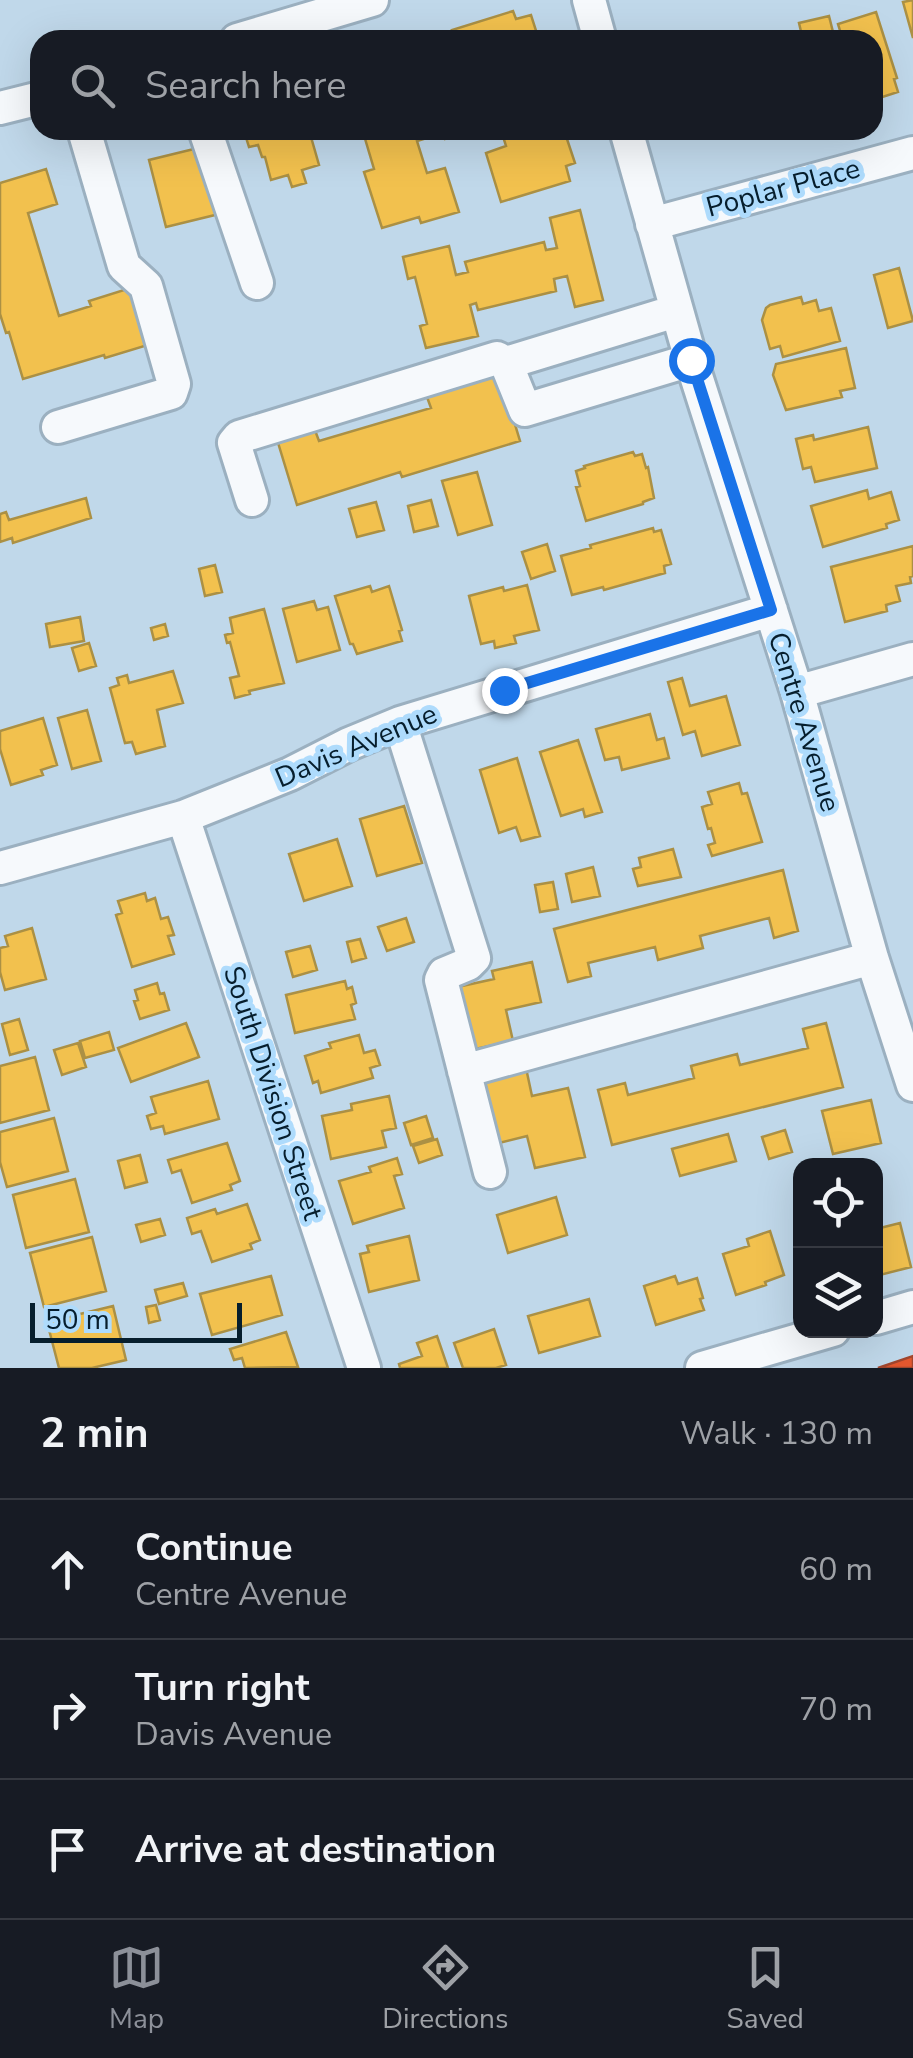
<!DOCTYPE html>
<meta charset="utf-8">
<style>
body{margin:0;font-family:"Nunito Sans",sans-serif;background:#242831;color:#f1f3f6}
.controls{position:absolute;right:30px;bottom:30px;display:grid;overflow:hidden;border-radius:20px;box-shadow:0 10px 40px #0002}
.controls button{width:90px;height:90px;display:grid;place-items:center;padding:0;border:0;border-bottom:2px solid #363941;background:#171b24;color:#f1f3f6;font:50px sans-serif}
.scale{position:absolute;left:30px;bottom:25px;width:212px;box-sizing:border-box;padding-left:10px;border:5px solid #061e2d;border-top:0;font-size:28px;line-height:35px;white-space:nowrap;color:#061e2d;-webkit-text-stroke:8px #aedbfc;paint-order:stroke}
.stop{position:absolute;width:30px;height:30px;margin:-22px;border:8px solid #1a73e8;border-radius:50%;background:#fff}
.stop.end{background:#1a73e8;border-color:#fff;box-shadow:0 2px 10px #0008}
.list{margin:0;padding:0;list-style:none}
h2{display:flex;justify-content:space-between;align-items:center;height:130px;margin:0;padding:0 40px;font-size:42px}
h2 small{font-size:32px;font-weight:400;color:#9ea1a6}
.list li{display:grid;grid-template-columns:65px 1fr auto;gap:30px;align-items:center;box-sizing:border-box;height:140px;padding:0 40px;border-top:2px solid #363941}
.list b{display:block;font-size:38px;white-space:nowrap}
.list p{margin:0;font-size:32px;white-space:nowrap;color:#9ea1a6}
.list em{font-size:32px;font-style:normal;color:#9ea1a6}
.icon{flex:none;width:55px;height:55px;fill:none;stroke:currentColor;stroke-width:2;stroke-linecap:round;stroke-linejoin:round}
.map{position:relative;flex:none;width:913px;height:1368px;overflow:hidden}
.search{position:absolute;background:#171b24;box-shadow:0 10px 40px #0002;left:30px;right:30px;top:30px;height:110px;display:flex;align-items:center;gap:25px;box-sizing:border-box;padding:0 35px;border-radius:30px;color:#9ea1a6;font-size:38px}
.sheet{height:550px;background:#171b24}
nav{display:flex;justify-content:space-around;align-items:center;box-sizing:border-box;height:140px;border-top:2px solid #363941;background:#171b24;font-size:28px;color:#9ea1a6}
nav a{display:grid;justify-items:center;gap:5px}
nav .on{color:#8c9099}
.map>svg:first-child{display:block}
.homes{fill:#f2c14e;stroke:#ab9044;stroke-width:2.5}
.shops{fill:#e4572e;stroke:#a1462e;stroke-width:2.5}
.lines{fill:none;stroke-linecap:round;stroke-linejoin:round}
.minor-casing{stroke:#9bb0c0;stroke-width:38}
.minor{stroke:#f6f9fc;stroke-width:32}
.route{stroke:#1a73e8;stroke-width:12}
.labels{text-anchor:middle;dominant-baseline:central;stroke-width:10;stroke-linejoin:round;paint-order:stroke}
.street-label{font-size:28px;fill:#061e2d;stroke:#aedbfc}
</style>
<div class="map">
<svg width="913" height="1368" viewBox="0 0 913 1368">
<rect width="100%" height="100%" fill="#c0d8ea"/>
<!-- homes -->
<path class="homes" d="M 913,0 L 913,38 L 903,2 Z
M 513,11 L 516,19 L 531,15 L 539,40 L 456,40 L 452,30 Z
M 876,12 L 897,78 L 894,79 L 898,92 L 873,100 L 873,40 L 843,40 L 838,24 Z
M 829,16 L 835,40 L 803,40 L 799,23 Z
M 309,130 L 319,165 L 302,170 L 306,183 L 292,187 L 288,175 L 271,180 L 265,157 L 262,157 L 258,145 L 249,147 L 244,131 Z
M 352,130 L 474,130 L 445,139 L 443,133 L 417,141 L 427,173 L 445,168 L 459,212 L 421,223 L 419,217 L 382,228 L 364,172 L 374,169 L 363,132 L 353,134 Z
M 501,130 L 564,130 L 575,163 L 566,166 L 570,181 L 501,202 L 486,153 L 506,146 Z
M 202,147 L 219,214 L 166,227 L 149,160 Z
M 46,169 L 57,204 L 28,213 L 59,316 L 91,306 L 89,301 L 143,284 L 161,341 L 105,358 L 104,355 L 23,379 L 9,332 L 6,333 L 0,314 L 0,183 Z
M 580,210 L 603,300 L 575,307 L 567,276 L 554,279 L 556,291 L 478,310 L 476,303 L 470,305 L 478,336 L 426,348 L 420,326 L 427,324 L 415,277 L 408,279 L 403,257 L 449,246 L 456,275 L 468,272 L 465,262 L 544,242 L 546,250 L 557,248 L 550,218 Z
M 899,268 L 913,321 L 888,328 L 874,275 Z
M 801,297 L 803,304 L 816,300 L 819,311 L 831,308 L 840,341 L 783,357 L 780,346 L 770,349 L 762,320 L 766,308 L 770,305 Z
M 846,348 L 855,388 L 840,391 L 842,397 L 786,410 L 773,375 L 776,364 Z
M 500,375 L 520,441 L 402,477 L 400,472 L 297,505 L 276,436 L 313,425 L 319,441 L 431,408 L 427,397 Z
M 868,427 L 877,468 L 815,482 L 811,467 L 803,469 L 796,439 L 813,435 L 814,440 Z
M 633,452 L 635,456 L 642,454 L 646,468 L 648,467 L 654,498 L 643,502 L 643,504 L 586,521 L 576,487 L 580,486 L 576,471 L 585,468 L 584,466 Z
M 477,472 L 492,525 L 458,535 L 442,481 Z
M 867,490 L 869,499 L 891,492 L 899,520 L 886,524 L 887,528 L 823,547 L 811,506 Z
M 86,498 L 91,518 L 13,543 L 12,538 L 0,542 L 0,514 L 6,512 L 9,520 Z
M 431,500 L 438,526 L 414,532 L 408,506 Z
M 376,502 L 384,530 L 357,537 L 349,509 Z
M 653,528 L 654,532 L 661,530 L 671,564 L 664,566 L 665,573 L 604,590 L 603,587 L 572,595 L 561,556 L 591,548 L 590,545 Z
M 547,544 L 555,571 L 531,579 L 522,552 Z
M 913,546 L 913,576 L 910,577 L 911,583 L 896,586 L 900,601 L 886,605 L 887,611 L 845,622 L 831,567 Z
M 215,565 L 222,592 L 205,596 L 199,569 Z
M 527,585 L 539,630 L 514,636 L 516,643 L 495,648 L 494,641 L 481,644 L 469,596 L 503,587 L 504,591 Z
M 370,586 L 372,592 L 389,586 L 402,630 L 399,631 L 402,641 L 357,654 L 353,644 L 350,644 L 335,596 Z
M 314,601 L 317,610 L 328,607 L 340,650 L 297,662 L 283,609 Z
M 264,609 L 284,683 L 249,691 L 250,694 L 235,698 L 230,678 L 239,676 L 230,642 L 227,643 L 225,635 L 233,633 L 230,618 Z
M 80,617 L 84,641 L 50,647 L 46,624 Z
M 165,624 L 168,636 L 154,640 L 151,628 Z
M 89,643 L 96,666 L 79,671 L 72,648 Z
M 173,671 L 183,703 L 157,710 L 165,746 L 136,754 L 132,742 L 125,743 L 110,688 L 119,685 L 117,678 L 127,675 L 129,683 Z
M 682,678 L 690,706 L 726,696 L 740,745 L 702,756 L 695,731 L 683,735 L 668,682 Z
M 87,710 L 101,761 L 72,769 L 58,718 Z
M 650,714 L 657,740 L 664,738 L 669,758 L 622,770 L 619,757 L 605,760 L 596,729 Z
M 43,718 L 57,765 L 41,770 L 43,775 L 11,785 L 0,749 L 0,731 Z
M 578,740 L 602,812 L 585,817 L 583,809 L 561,816 L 540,752 Z
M 517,758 L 540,836 L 521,841 L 516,827 L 499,833 L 480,770 Z
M 739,783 L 742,794 L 747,793 L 762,842 L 712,856 L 708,845 L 715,843 L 711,828 L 708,829 L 702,807 L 712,804 L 708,792 Z
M 404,806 L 422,863 L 377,876 L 360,819 Z
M 337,839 L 352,886 L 304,901 L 289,854 Z
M 673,849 L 681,877 L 638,886 L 633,869 L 641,867 L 639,858 Z
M 593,867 L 600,896 L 572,902 L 566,874 Z
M 783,870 L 798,931 L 774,938 L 769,918 L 700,936 L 703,948 L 658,960 L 655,947 L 588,963 L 591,976 L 568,982 L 554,929 Z
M 553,882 L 558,909 L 540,912 L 535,885 Z
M 145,893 L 147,901 L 155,898 L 161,919 L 168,917 L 174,935 L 168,936 L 174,954 L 132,967 L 116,915 L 122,913 L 118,901 Z
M 406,918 L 414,942 L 387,951 L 378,927 Z
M 32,928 L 46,979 L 5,990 L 0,972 L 0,948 L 8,946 L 5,936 Z
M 360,939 L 366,958 L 352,962 L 347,942 Z
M 310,946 L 317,970 L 293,977 L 286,952 Z
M 532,962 L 541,1002 L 506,1010 L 513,1041 L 466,1051 L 453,988 L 494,979 L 492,971 Z
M 345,981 L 347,989 L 352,987 L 356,1003 L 351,1005 L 355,1019 L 295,1033 L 286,995 Z
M 157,983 L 160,994 L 164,993 L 169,1010 L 140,1019 L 134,1001 L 138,1000 L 135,990 Z
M 19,1019 L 28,1050 L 10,1055 L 2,1024 Z
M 186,1023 L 199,1057 L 131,1082 L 118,1048 Z
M 826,1023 L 843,1087 L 612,1145 L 598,1090 L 625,1083 L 628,1095 L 694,1078 L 691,1066 L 737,1054 L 740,1065 L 808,1048 L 803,1029 Z
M 109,1032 L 114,1050 L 85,1058 L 80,1041 Z
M 359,1035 L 364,1053 L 375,1050 L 380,1065 L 370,1068 L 373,1078 L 321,1093 L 318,1081 L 313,1083 L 305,1056 L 331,1048 L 329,1043 Z
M 78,1043 L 86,1067 L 62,1075 L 54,1050 Z
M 35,1057 L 49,1110 L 0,1123 L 0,1066 Z
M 526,1068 L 532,1096 L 568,1088 L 585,1157 L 535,1168 L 527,1136 L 499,1143 L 484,1078 Z
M 208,1081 L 219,1119 L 165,1134 L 163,1126 L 151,1129 L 147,1116 L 156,1113 L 151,1097 Z
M 389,1096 L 396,1128 L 382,1131 L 386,1147 L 331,1159 L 322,1116 L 352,1110 L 351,1104 Z
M 871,1100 L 881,1143 L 833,1154 L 822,1111 Z
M 426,1116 L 433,1138 L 411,1145 L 404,1123 Z
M 54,1118 L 68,1171 L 7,1187 L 0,1162 L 0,1132 Z
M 785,1130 L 792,1152 L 769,1159 L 762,1137 Z
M 728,1134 L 736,1161 L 680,1176 L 672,1149 Z
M 437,1139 L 442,1155 L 419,1163 L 413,1146 Z
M 227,1143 L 240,1181 L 230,1185 L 232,1190 L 192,1203 L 181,1170 L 172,1173 L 168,1160 Z
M 140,1155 L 147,1182 L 125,1188 L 118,1161 Z
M 397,1158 L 402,1174 L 394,1176 L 404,1208 L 353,1224 L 339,1181 L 371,1172 L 369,1167 Z
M 75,1179 L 89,1232 L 26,1248 L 13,1195 Z
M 556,1197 L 567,1235 L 508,1253 L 497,1215 Z
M 247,1204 L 260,1240 L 250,1244 L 252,1249 L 212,1262 L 201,1231 L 192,1234 L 187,1218 L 215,1209 L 217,1214 Z
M 160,1219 L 165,1235 L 141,1242 L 136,1225 Z
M 900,1223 L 911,1267 L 876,1276 L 876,1229 Z
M 770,1231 L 784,1275 L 765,1282 L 766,1285 L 736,1295 L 723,1254 L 749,1246 L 747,1239 Z
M 409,1236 L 419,1280 L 369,1292 L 360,1254 L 369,1252 L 367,1246 Z
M 92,1237 L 106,1291 L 44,1307 L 30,1253 Z
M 271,1276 L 282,1315 L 212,1335 L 200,1294 Z
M 675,1276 L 678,1284 L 697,1278 L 703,1298 L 700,1299 L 704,1310 L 656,1325 L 644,1286 Z
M 183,1283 L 187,1296 L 159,1304 L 155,1290 Z
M 589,1299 L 600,1336 L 539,1353 L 528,1316 Z
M 156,1305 L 160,1320 L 149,1323 L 146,1307 Z
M 113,1306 L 126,1360 L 92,1368 L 59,1368 L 47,1322 Z
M 494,1329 L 506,1365 L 496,1368 L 463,1368 L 454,1343 Z
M 286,1332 L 298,1367 L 245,1368 L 242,1358 L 234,1360 L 230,1349 Z
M 437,1336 L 448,1368 L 400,1368 L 399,1364 L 422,1356 L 417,1343 Z"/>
<!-- shops -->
<path class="shops" d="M 913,1356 L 913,1368 L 878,1368 Z"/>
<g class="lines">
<defs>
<path id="minor" d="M 589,0 L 600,40
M 237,40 L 372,0
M 0,108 L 40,98
M 205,130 L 257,283
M 626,130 L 691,360 L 797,692 L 872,958 L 913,1085
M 652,224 L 913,153
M 676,311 L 506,363 L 525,410 L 691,360
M 58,427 L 171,393 L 174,384 L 146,286 L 124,266 L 84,130
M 252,500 L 234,443 L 239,437 L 497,358 L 506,363
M 797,692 L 913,659
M 400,723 L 474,958 L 468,964 L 444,974 L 441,980 L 490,1172
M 183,817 L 364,1368
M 0,868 L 183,817 L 290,774 L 349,744 L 400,723 L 771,610
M 464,1071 L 872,958
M 876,1318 L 913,1307
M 702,1368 L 833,1330"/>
</defs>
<!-- minor casing -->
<use href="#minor" class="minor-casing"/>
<!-- minor -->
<use href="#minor" class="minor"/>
</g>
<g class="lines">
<!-- route -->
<path class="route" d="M 504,690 L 771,610 L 691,360"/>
</g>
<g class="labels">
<!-- street labels -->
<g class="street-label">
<text transform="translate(783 188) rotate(-15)">Poplar Place</text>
<text transform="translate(804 722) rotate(73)">Centre Avenue</text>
<text transform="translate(356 746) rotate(-23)">Davis Avenue</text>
<text transform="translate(273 1093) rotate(72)">South Division Street</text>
</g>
</g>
</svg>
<div class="controls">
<button><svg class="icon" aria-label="locate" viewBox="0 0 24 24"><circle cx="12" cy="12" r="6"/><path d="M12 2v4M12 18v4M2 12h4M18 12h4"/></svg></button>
<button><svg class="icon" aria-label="layers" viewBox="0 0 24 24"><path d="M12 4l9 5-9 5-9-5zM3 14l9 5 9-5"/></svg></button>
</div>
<div class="scale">50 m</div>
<div class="stop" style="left:691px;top:360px"></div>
<div class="stop end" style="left:504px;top:690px"></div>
<div class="search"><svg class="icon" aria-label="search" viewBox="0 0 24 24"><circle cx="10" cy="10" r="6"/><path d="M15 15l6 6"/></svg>Search here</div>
</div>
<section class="sheet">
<h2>2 min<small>Walk · 130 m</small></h2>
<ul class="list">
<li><svg class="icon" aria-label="ahead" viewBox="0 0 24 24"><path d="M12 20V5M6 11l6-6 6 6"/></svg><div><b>Continue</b><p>Centre Avenue</p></div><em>60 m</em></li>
<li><svg class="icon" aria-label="right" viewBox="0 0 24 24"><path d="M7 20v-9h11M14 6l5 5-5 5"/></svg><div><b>Turn right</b><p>Davis Avenue</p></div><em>70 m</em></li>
<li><svg class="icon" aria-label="arrive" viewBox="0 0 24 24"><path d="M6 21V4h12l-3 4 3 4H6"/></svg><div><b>Arrive at destination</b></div></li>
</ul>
</section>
<nav>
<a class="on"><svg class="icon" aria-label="map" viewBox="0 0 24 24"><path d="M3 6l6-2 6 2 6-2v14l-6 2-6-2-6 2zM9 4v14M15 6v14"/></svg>Map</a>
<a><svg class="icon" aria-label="directions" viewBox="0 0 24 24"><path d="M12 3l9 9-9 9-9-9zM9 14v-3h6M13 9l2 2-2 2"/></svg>Directions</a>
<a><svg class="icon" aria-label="saved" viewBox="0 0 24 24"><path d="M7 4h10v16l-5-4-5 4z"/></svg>Saved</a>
</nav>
